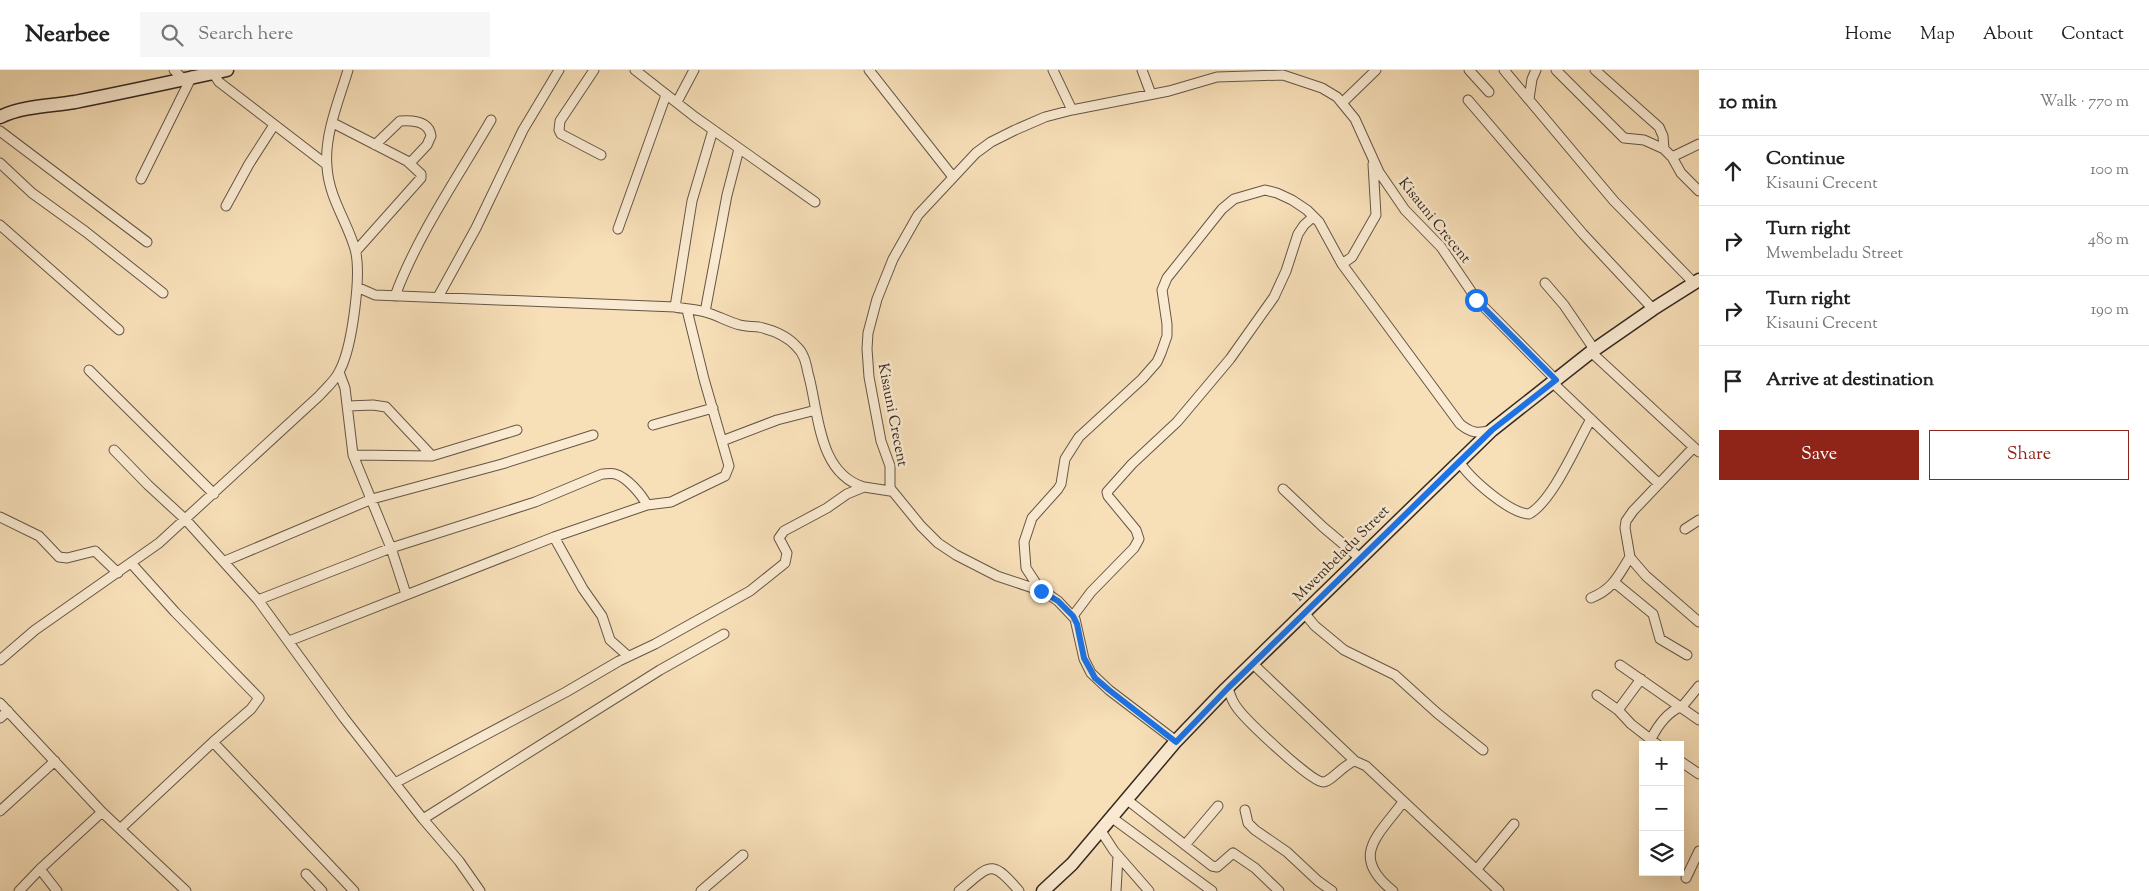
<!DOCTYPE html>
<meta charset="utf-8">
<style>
body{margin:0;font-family:"Sorts Mill Goudy",serif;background:#f6f6f6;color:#222}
.controls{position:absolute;right:15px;bottom:15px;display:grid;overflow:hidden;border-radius:0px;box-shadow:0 5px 20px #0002}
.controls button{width:45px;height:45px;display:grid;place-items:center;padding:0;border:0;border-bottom:1px solid #e0e0e0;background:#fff;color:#222;font:25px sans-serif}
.stop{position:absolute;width:15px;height:15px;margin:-11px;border:4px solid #1a73e8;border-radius:50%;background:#fff}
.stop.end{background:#1a73e8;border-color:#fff;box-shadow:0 1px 5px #0008}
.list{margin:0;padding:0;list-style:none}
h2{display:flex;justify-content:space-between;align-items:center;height:65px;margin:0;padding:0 20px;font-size:21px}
h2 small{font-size:16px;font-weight:400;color:#767676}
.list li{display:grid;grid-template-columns:32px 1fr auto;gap:15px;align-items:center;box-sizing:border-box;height:70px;padding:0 20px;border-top:1px solid #e0e0e0}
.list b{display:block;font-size:19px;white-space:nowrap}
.list p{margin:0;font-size:16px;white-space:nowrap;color:#767676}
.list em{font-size:16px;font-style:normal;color:#767676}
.actions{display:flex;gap:10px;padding:15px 20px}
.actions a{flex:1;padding:11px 0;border:1px solid #8f2418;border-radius:0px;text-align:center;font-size:18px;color:#8f2418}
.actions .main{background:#8f2418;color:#fff}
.icon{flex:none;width:28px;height:28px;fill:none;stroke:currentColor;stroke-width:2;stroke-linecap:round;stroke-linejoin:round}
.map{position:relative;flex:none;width:1699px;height:821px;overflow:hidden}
header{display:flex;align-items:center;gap:30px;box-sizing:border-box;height:70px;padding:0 25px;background:#fff;border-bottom:1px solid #e0e0e0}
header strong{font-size:24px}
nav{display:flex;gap:28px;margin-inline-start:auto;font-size:18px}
.search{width:350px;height:45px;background:#f6f6f6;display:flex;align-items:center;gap:12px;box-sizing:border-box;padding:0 18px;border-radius:0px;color:#767676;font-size:19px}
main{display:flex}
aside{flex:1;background:#fff}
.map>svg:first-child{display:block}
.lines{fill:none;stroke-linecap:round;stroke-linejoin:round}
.street-casing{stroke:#645646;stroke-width:11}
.secondary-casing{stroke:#332820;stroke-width:15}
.street{stroke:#faead1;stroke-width:9}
.secondary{stroke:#faead1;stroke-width:12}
.route{stroke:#1a73e8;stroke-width:6}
.labels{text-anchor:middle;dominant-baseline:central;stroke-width:5;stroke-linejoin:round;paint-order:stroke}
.street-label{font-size:15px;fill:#332820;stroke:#faead1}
</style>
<header>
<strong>Nearbee</strong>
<div class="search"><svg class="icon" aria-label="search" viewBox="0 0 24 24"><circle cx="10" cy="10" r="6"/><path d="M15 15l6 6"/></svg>Search here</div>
<nav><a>Home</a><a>Map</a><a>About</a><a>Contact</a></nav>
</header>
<main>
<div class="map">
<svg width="1699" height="821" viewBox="0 0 1699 821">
<rect width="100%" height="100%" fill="#f7dfb8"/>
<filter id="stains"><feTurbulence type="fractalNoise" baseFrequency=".004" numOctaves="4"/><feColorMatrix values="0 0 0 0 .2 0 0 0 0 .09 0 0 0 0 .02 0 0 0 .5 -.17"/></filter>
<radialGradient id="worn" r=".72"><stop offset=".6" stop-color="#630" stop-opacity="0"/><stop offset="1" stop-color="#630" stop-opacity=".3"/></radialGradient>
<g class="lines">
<defs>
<path id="street" d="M 174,0 L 183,9
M 211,0 L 219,12 L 327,95
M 594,0 L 560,51 L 559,60 L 561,64 L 601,85
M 635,0 L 695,47 L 815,132
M 869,0 L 953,107
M 1053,0 L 1072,40
M 1142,0 L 1151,24
M 1469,0 L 1489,22
M 1504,0 L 1614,131 L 1694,213
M 1556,0 L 1624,68 L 1644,70 L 1664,79 L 1672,87 L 1681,103 L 1699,121
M 1595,0 L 1659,57 L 1663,66 L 1664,79
M 1529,29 L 1532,9 L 1536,0
M 1468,30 L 1583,164 L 1653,239
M 677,32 L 694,0
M 1343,32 L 1376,0
M 333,53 L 407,91 L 421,104 L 421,108 L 356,181
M 0,61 L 147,172
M 375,75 L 400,51 C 413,50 429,51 431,66 L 427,75 L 410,93
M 1672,87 L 1699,74
M 0,93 L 32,123 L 86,162 L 163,223
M 141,109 L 192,6
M 226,136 L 249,94 L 274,55
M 0,155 L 119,260
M 618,159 L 666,25
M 1342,194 L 1352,187 L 1376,145 L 1373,94
M 1545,213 L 1564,235 L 1594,279
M 357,217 L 375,225 L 675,237 C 685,239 695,239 705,242 C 717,245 728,252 740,255 C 747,257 753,256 759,257 C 772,260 787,266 796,276 C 804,283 806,293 808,303 C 819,341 817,403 864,417
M 395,226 C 418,164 458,107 491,50
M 438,227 L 476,158 L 523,60 L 559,0
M 675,237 L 692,131 L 713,60
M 705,242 L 727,125 L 739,79
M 1591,282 L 1699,382
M 89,300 L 214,424
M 339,302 L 345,318 L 353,385 L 391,478 L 406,524
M 1553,313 L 1659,414
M 348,336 L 373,335 L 386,337 L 432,386
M 653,355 L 713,338
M 722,371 L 777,350 L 816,340
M 1694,377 L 1633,441 L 1626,451 L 1625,458 L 1630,487 L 1633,491 L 1646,506 L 1699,552
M 114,380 L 148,415 L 186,450 L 258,530 L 344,648 L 423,749 L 459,791 L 480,821
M 353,385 L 432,386 L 517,360
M 1459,391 C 1469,408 1509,443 1529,444 C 1553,431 1577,373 1591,349
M 1283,419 L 1323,457 L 1361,489
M 0,447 L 39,466 L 59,487 L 67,488 L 95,481 L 118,503
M 1685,459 L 1699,450
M 554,467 L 583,519 L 602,546 L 610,570 L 628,586
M 225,491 L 372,429 L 502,394 L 593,365
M 1614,512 L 1653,544 L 1660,569 L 1687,585
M 1041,521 L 1026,498 L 1024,472 L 1032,448 L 1058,419 L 1061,414 L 1065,389 L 1079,367 L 1142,309 L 1157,292 L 1161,283 L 1167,266 L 1167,254 L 1162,220 L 1167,208 L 1222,139 L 1234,129 L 1265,120 L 1277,123 L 1292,130 L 1307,140 L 1319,152 L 1342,194 L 1460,354 C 1471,363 1478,364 1491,360
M 1591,528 C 1613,519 1618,506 1630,487
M 258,530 L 391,478 L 535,432 L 602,404 C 606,404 611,403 615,404 C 627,407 642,425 647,435
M 1305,544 L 1315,556 L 1344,580 L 1395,605 L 1437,643 L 1483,680
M 1073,546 L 1091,522 L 1134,478 L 1139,469 L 1136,460 L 1108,426 L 1107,422 L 1132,394 L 1177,352 L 1230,289 L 1274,227 L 1286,201 L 1298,164 L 1304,155 L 1313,147
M 289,571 L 554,467 L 647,435 L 671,432 L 725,406 L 729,396 L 704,309 L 687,240
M 0,590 L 35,560 L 159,473 L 319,326 C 326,318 336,310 340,300 C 352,277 362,204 355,179 C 347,151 329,128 327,97 C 324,65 339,30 348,0
M 1253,594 L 1355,691
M 1620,595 L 1699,650
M 1228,618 C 1230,625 1233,633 1238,639 C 1247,651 1311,712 1323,712 C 1331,712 1344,694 1355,691 L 1366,696 L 1499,821
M 1597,625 L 1618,640 L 1641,609
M 0,633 L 102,742 L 186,821
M 1681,638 L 1699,616
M 1618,640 L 1631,654 L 1658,675
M 0,648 L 8,641
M 1651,669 C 1657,657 1667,643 1680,637
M 1176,671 L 1109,620 L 1091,603 L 1084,589 L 1075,549 L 1058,531 L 1045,522 L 997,506 L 956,485 L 938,473 L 921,456 L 890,418 L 890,396 L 881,371 L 869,307 L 867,279 L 868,263 L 877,229 L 893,189 L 918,145 L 976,83 L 991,72 L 1015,60 L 1045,47 L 1072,40 L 1169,21 L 1217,7 L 1283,5 L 1322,18 L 1337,27 L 1355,49 L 1379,102 L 1405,140 L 1441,177 L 1477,230 L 1556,310
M 213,672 L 354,821
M 1680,691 L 1699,704
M 395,713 L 566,622 L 619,591 L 655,574 L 750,521 L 785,493 L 787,483 L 779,468 L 784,461 L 827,438 L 847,424 L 864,417 L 890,421
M 1126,729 L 1212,796 L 1217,797 L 1233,783 L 1255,798 L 1279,821
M 1245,740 L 1248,753 L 1255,760 L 1287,782 L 1318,811 L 1332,821
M 0,741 L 55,691
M 1111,747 L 1212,821
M 423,749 L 660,600 L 724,564
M 120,759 L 213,672 L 251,639 L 259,628 L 175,542 L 131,493
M 1101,761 L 1114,781 L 1149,821
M 1185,775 L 1218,736
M 40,799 L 57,821
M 1477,799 L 1514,754
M 306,804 L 322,821
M 1686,808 L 1699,781
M 19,821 L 40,799 L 102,742
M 701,821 L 743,785
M 959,821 C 990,796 990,787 1019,821
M 1116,821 L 1118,786
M 1393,821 C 1349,786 1378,766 1403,732"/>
<path id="secondary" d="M 0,47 C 23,36 51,36 75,32 C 126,22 176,11 227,0
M 1043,821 L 1072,794 L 1176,671 L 1226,619 L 1492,360 L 1591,282 L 1653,239 L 1699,210"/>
</defs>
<!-- street casing -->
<use href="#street" class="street-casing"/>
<!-- secondary casing -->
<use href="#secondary" class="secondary-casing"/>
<!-- street -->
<use href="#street" class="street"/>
<!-- secondary -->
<use href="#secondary" class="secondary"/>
</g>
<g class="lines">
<!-- route -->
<path class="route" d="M 1041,521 L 1058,531 L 1073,546 L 1077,554 L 1084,588 L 1095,608 L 1109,620 L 1176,672 L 1228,618 L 1459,392 L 1492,360 L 1556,310 L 1476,230"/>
</g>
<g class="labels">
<!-- street labels -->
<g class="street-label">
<text transform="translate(1434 151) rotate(51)">Kisauni Crecent</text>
<text transform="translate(892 345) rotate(79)">Kisauni Crecent</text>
<text transform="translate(1342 484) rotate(-45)">Mwembeladu Street</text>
</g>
</g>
<rect width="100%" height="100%" filter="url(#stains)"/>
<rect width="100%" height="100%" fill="url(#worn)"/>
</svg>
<div class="controls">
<button>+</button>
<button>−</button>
<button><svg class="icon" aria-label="layers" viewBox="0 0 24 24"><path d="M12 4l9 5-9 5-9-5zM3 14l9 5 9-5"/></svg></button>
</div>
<div class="stop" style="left:1476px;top:230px"></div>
<div class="stop end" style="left:1041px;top:521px"></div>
</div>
<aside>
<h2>10 min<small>Walk · 770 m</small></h2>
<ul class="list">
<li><svg class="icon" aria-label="ahead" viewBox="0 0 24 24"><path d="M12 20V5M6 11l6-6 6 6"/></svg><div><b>Continue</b><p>Kisauni Crecent</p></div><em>100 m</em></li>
<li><svg class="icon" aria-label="right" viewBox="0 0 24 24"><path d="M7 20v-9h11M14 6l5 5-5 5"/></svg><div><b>Turn right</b><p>Mwembeladu Street</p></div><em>480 m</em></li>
<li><svg class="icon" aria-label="right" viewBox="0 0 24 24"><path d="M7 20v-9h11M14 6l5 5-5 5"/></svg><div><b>Turn right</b><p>Kisauni Crecent</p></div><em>190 m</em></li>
<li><svg class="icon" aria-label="arrive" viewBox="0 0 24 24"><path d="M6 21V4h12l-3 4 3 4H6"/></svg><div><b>Arrive at destination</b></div></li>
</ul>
<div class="actions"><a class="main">Save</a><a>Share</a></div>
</aside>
</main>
